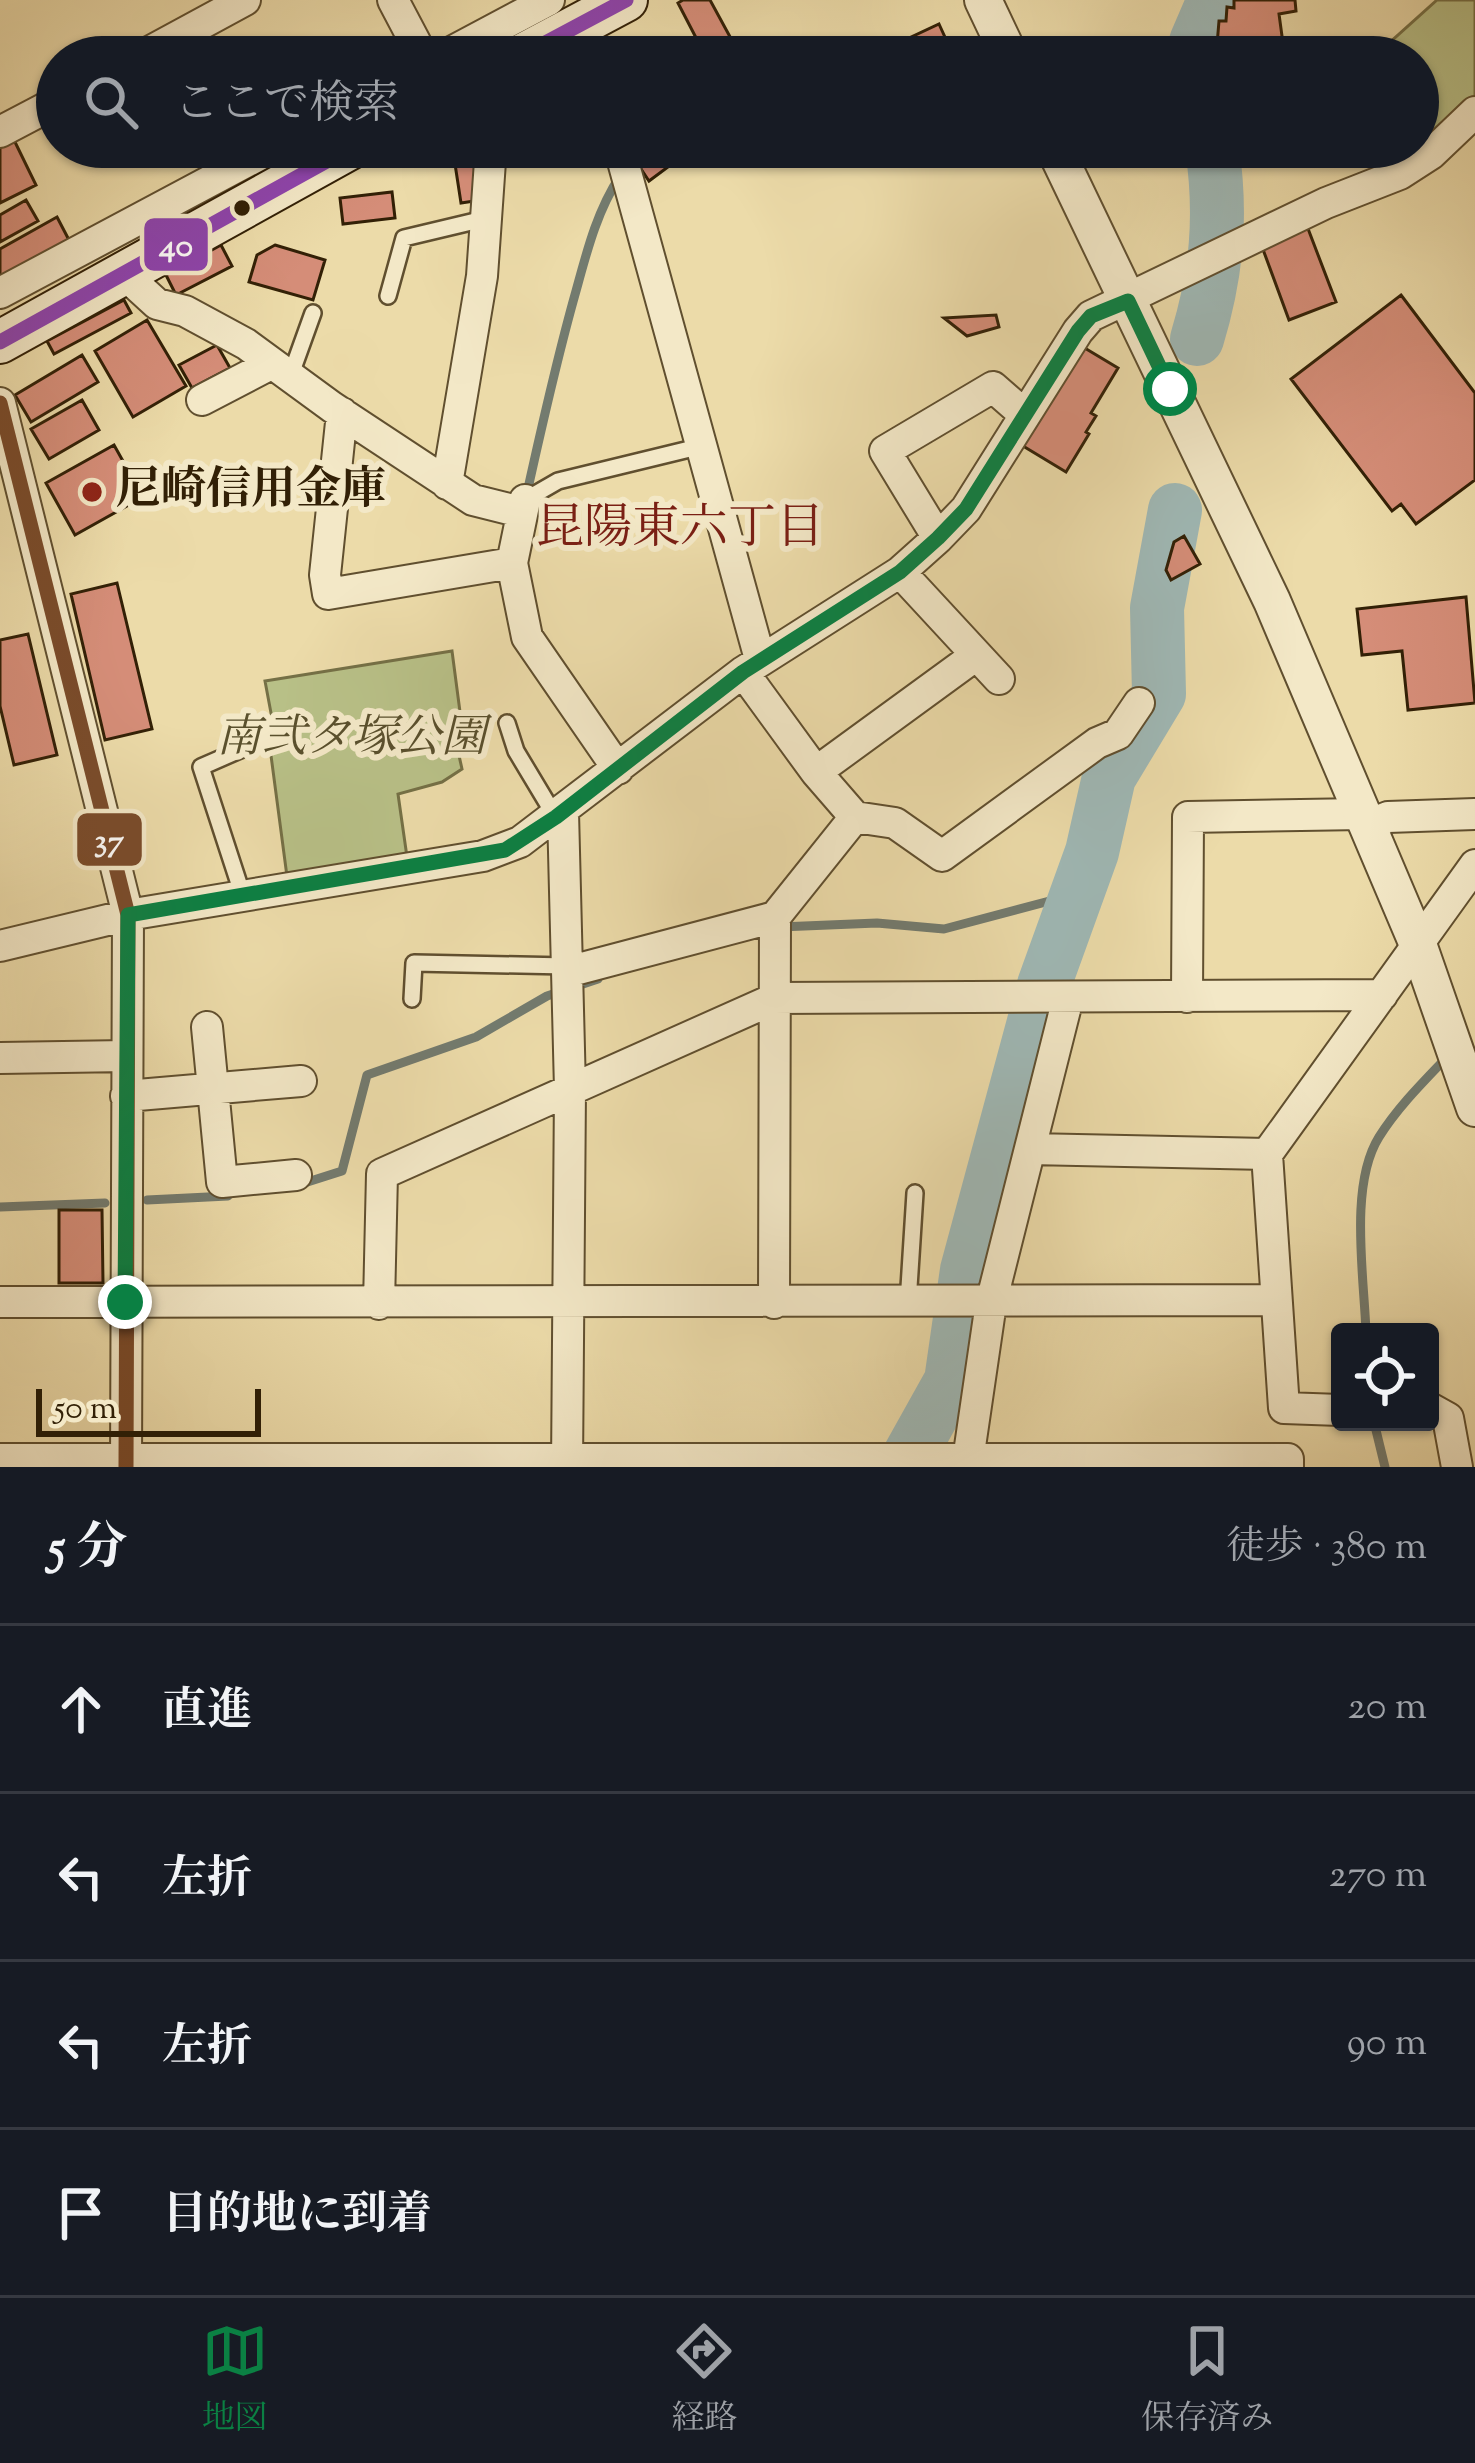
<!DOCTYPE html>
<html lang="ja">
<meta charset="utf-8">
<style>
body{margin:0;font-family:"Sorts Mill Goudy","Noto Serif JP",serif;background:#242831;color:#f1f3f6}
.controls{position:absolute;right:36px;bottom:36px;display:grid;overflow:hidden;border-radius:12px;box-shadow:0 3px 9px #0004}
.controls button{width:108px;height:108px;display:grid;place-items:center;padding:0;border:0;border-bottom:3px solid #363941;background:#171b24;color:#f1f3f6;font:60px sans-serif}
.scale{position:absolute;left:36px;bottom:30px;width:225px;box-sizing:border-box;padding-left:12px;border:6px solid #322006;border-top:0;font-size:33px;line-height:42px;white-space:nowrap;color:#322006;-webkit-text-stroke:9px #f3e8c7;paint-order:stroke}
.stop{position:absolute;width:36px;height:36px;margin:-27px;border:9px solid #0b8043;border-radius:50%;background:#fff}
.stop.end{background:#0b8043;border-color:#fff;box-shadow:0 3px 12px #0008}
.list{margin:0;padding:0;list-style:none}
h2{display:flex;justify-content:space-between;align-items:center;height:156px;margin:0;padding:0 48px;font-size:51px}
h2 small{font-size:39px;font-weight:400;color:#9ea1a6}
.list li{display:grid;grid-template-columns:78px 1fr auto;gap:36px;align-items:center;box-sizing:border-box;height:168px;padding:0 48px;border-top:3px solid #363941}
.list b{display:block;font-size:45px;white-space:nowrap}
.list em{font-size:39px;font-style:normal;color:#9ea1a6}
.icon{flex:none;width:66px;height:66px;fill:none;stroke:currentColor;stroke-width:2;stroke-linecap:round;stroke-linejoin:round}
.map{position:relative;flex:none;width:1475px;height:1467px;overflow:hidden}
.search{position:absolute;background:#171b24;box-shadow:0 3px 9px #0004;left:36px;right:36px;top:36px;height:132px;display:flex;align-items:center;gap:30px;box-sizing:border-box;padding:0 42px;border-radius:66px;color:#9ea1a6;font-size:45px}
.sheet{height:828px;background:#171b24}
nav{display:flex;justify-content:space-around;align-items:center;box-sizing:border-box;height:168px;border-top:3px solid #363941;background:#171b24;font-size:33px;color:#9ea1a6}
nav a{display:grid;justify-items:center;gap:6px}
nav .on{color:#0b8043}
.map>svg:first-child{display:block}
.green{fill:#b8c087;stroke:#757046;stroke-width:3}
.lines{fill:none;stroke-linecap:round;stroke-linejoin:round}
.stream{stroke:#737b6f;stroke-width:9}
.river{stroke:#9fb8b5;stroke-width:54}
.building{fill:#d58d78;stroke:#322006;stroke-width:3}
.service-casing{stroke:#604f2f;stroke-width:20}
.minor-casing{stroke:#604f2f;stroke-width:34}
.tertiary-casing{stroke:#604f2f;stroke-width:40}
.secondary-casing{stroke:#322006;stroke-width:46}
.service{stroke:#f3e8c7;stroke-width:15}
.minor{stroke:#f3e8c7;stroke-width:30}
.tertiary{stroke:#f3e8c7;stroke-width:36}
.secondary{stroke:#f3e8c7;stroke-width:42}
.bus-1-casing{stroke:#f3e8c7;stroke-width:24}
.bus-2-casing{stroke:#f3e8c7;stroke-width:24}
.bus-1{stroke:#7a4b2a;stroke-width:15}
.bus-2{stroke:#8e44ad;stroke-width:15}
.route{stroke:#0b8043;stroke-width:15}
.bus-dot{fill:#322006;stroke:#f3e8c7;stroke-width:4.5}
.poi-dot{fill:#8f2418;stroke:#f3e8c7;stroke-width:4.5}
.labels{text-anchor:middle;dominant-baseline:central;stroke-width:12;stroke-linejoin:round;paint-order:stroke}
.poi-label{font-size:45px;font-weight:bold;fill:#322006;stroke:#f3e8c7;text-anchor:start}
.park-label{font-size:45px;font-style:italic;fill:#5a502d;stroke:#f3e8c7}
.neighbourhood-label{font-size:48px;fill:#7a1f14;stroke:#f3e8c7}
.line-badge{stroke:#f3e8c7;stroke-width:4.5}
.badge-label{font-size:33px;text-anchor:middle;font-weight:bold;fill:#fff}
</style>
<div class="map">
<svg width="1475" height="1467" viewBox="0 0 1475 1467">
<rect width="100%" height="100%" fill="#ecdba9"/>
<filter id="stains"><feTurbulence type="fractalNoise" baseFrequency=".00167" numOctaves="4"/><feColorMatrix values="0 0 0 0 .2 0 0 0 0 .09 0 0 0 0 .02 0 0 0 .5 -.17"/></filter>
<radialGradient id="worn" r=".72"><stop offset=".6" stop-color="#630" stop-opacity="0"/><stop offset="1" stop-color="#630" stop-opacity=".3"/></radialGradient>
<!-- green -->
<path class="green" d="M 1437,0 L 1475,0 L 1475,100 L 1436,137 L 1394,162 L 1393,147 L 1418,147 L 1418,57 L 1387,57 L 1387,45 Z
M 452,651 L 462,727 L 454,733 L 462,769 L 442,782 L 398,794 L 408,864 L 288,884 L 270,748 L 277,745 L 265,681 Z"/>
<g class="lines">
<!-- stream -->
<path class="stream" d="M 630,163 L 648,147
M 527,493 C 542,425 557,358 576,291 C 587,251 597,211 620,176
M 780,927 L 877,923 L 944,929 L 1076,894
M 298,1185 L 342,1171 L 367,1075 L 476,1037 L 547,996 L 598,979
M 147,1200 L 228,1196
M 0,1207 L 105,1203
M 1366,1332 C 1364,1276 1349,1185 1379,1137 C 1397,1108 1423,1082 1446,1058
M 1374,1422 L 1385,1467"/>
<!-- river -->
<path class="river" d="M 1196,57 L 1196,42 L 1214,0
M 1197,339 C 1217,273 1222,216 1212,147
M 903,1467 L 951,1381 L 967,1270 L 1044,985 L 1092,852 L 1109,777 L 1159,694 L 1157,608 L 1175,510"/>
</g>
<!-- building -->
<path class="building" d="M 683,0 L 710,0 L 735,46 L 715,57 L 706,57 L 678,3 Z
M 1234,0 L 1295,0 L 1296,11 L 1279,14 L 1284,51 L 1321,46 L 1322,57 L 1211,57 L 1209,44 L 1217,45 L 1219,21 L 1226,21 L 1227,7 L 1234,8 Z
M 939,24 L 954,57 L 895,57 L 890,47 Z
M 14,140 L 36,185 L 0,203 L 0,146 Z
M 660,147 L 666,147 L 676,161 L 649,181 L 637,163 Z
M 473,148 L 481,200 L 461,203 L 453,151 Z
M 392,192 L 395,218 L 343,224 L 340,198 Z
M 26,200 L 38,221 L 0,242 L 0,215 Z
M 57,217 L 70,242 L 0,281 L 0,249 Z
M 1307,226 L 1336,302 L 1289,320 L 1261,244 Z
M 221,245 L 232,266 L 176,295 L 166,275 Z
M 275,245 L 325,260 L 313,300 L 249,282 L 257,255 Z
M 1401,295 L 1475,393 L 1475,480 L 1416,524 L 1401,504 L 1392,511 L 1291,379 Z
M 124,300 L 131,313 L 54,354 L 47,341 Z
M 996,315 L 999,327 L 967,336 L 944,318 Z
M 147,320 L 186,386 L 133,417 L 95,351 Z
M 217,345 L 230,368 L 192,388 L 179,365 Z
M 1083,347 L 1118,368 L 1091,413 L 1096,416 L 1086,432 L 1089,434 L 1066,472 L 1023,446 Z
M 82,355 L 98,382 L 31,422 L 15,395 Z
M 82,400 L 99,430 L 49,459 L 31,429 Z
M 114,445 L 143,497 L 75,535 L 46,483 Z
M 1184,536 L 1200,564 L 1171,580 L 1166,570 L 1174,542 Z
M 117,583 L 152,729 L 105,740 L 71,594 Z
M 1466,597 L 1475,703 L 1408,710 L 1402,651 L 1362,655 L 1357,609 Z
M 28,634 L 57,755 L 14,765 L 0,706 L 0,640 Z
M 59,1210 L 102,1210 L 103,1283 L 59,1283 Z"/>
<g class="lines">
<defs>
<path id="service" d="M 388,296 L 404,238 L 488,218
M 290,377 L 313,313
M 525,500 L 558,481 L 702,446
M 507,723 L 516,751 L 555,816
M 243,896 L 201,767 L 263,740
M 412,999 L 414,963 L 567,966
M 908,1303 L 915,1193"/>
<path id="minor" d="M 393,0 L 423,57
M 579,25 L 589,57
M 140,57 L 245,0
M 442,57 L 549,0
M 0,132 L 57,102
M 619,147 L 760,659
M 122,272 L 157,304 L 185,311 L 246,344 L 332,407 L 473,500 L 521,512
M 0,293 L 274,147
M 202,400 L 271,364
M 0,403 L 128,915 L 126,1467
M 342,413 L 325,575 L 328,594 L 512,563
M 447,484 L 482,276 L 491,147
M 525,500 L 512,563 L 527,637 L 618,769
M 938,538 L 885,451 L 993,387 L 1025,415
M 900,572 L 999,679
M 743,672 L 816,772 L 855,817 L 895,823 L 942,856 L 1097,743 L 1118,734 L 1139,703
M 816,772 L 975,656
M 563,812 L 570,1089 L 567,1467
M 1368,825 L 1388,817 L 1475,814
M 0,946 L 128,915 L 483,856 L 520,842 L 743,672 L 900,572 L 938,538 L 966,509 L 1078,331 L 1091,316 L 1326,203 L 1400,174 L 1431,154 L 1475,112
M 567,972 L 775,917
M 1187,997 L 1188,817 L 1362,814
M 207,1027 L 222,1182 L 296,1175
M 0,1058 L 126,1056
M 126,1096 L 301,1081
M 1030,1149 L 1267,1154 L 1475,865
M 1267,1154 L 1284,1408 L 1340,1410
M 0,1302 L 1275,1300
M 774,1303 L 775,917 L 855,817
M 379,1304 L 382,1174 L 776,998 L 1382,995
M 1430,1408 L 1448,1418 L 1457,1467
M 0,1459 L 1288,1459 L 1288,1467
M 967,1467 L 991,1303 L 1068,998"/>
<path id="tertiary" d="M 983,0 L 1010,57
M 1054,147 L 1272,601 L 1419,947 L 1475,1108"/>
<path id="secondary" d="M 519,57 L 626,0
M 0,342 L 352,147"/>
</defs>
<!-- service casing -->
<use href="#service" class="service-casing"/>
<!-- minor casing -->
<use href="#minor" class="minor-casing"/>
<!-- tertiary casing -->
<use href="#tertiary" class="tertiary-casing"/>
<!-- secondary casing -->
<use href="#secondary" class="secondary-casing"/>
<!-- service -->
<use href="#service" class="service"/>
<!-- minor -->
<use href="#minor" class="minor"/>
<!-- tertiary -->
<use href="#tertiary" class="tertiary"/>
<!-- secondary -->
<use href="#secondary" class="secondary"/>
<defs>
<path id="bus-1" d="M 0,403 L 128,915 L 126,1467"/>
<path id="bus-2" d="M 519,57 L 626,0
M 0,342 L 352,147"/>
</defs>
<!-- bus-1 casing -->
<use href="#bus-1" class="bus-1-casing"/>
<!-- bus-2 casing -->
<use href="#bus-2" class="bus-2-casing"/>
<!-- bus-1 -->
<use href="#bus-1" class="bus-1"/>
<!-- bus-2 -->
<use href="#bus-2" class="bus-2"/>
</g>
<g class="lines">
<!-- route -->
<path class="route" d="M 125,1302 L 128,915 L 505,850 L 556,817 L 743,672 L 900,572 L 938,538 L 966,509 L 1078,331 L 1091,316 L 1128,301 L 1170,389"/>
</g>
<!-- markers -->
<circle class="bus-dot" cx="242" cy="208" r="10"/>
<circle class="poi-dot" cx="92" cy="492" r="12"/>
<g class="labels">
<!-- poi labels -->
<g class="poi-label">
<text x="116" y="492">尼崎信用金庫</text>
</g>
<!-- park labels -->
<g class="park-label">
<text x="351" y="740">南弐タ塚公園</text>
</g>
<!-- neighbourhood labels -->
<g class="neighbourhood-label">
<text x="680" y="530">昆陽東六丁目</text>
</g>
</g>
<g class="line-badge">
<rect x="142" y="216" width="68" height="57" rx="12" fill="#8e44ad"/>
<rect x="75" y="811" width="69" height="57" rx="12" fill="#7a4b2a"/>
</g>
<g class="badge-label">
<text x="176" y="256">40</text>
<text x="109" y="851">37</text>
</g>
<rect width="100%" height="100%" filter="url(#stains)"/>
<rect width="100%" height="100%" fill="url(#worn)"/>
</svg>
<div class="controls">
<button><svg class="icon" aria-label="locate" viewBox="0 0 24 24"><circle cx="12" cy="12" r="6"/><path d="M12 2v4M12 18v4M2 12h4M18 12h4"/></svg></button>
</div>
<div class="scale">50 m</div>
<div class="stop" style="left:1170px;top:389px"></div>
<div class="stop end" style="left:125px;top:1302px"></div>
<div class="search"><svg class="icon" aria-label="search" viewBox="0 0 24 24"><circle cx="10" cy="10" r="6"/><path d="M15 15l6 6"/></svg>ここで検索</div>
</div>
<section class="sheet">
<h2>5 分<small>徒歩 · 380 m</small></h2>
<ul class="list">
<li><svg class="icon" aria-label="ahead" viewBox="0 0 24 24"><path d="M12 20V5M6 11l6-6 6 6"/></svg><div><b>直進</b></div><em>20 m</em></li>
<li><svg class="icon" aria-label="left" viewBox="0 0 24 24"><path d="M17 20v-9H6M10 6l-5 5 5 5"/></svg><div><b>左折</b></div><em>270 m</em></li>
<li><svg class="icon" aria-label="left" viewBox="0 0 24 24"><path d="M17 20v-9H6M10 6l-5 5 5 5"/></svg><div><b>左折</b></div><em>90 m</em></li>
<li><svg class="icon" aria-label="arrive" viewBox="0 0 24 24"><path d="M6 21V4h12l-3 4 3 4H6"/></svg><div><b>目的地に到着</b></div></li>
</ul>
</section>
<nav>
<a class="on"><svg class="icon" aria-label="map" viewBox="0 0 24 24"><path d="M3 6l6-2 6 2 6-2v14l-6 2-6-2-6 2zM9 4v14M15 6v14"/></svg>地図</a>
<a><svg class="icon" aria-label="directions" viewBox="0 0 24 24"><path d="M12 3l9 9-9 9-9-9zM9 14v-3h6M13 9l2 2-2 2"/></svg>経路</a>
<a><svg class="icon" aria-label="saved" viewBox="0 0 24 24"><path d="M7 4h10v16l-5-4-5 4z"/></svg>保存済み</a>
</nav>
